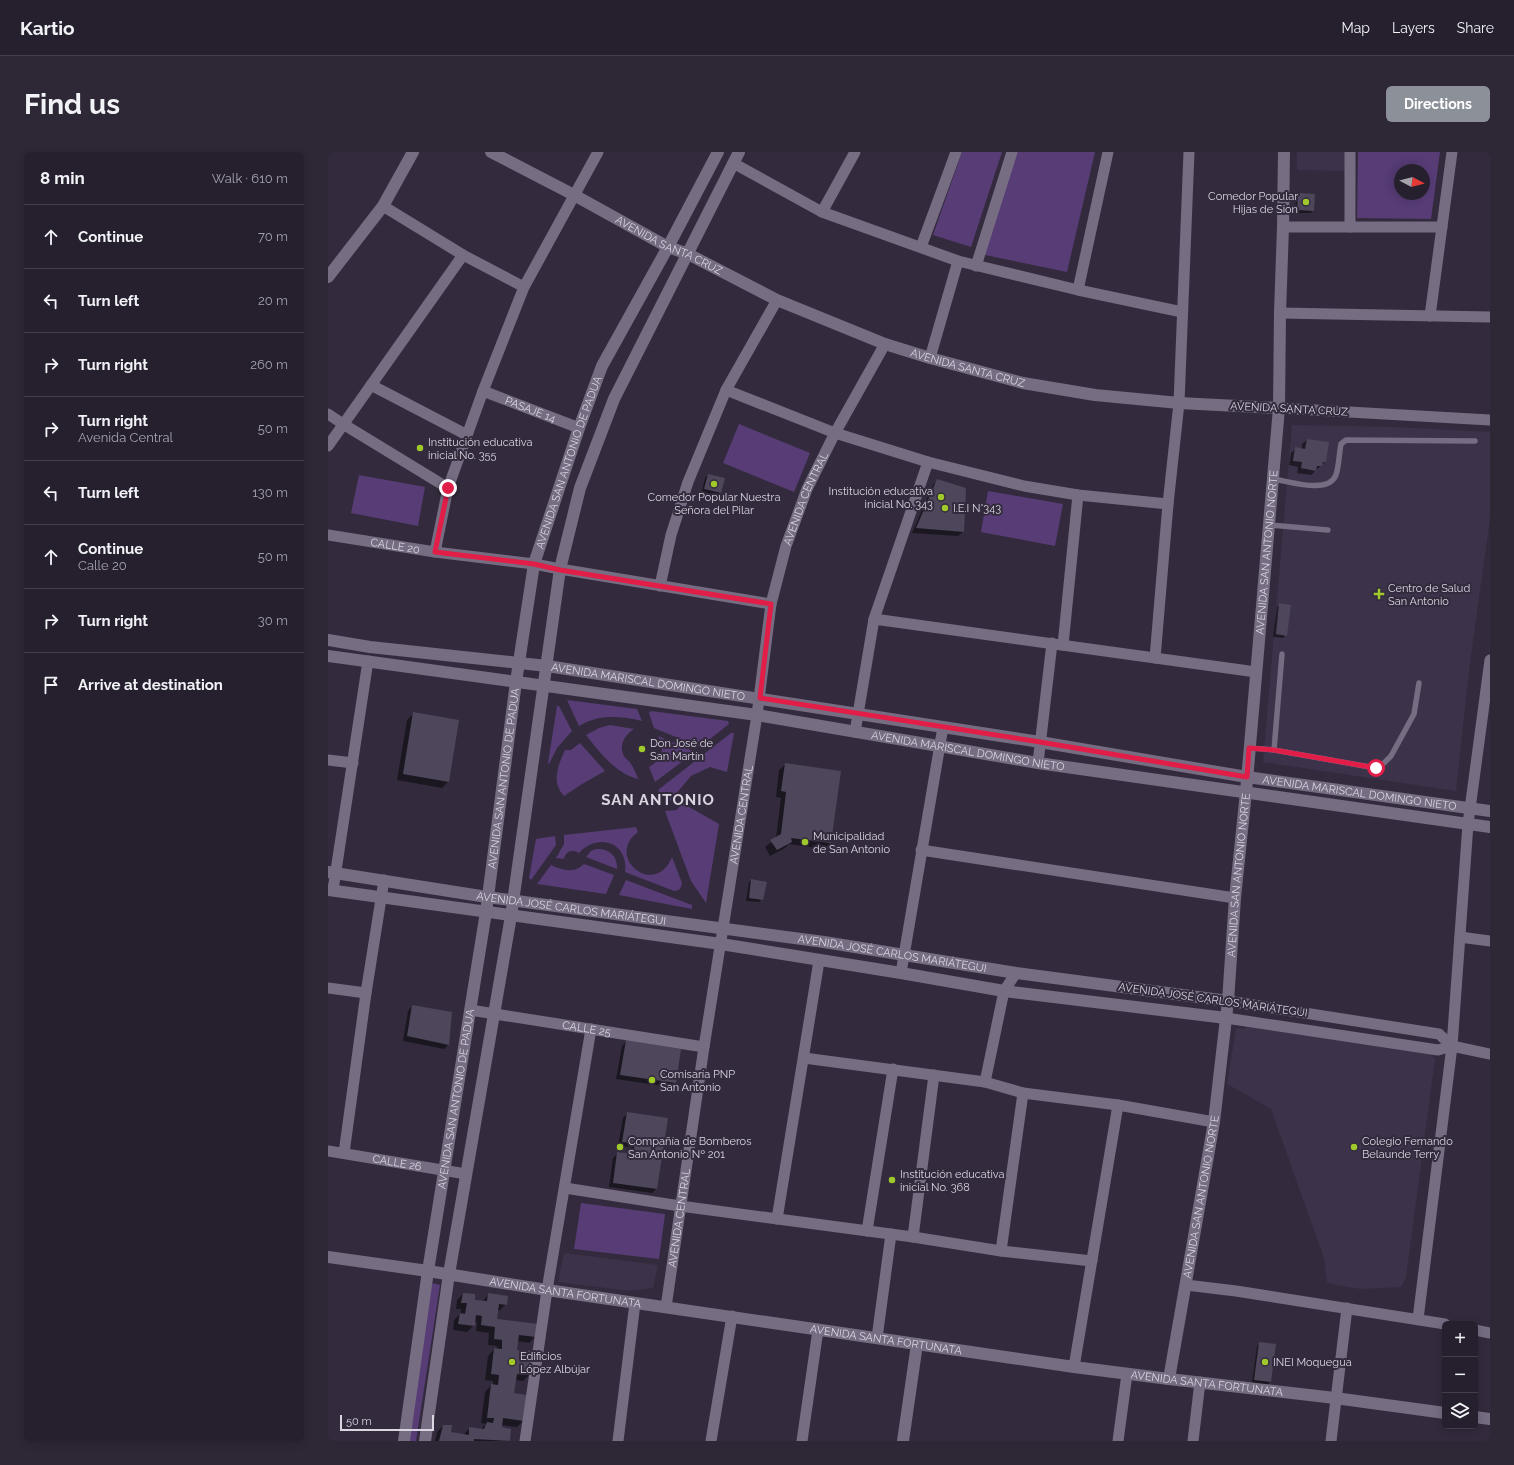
<!DOCTYPE html>
<meta charset="utf-8">
<style>
body{margin:0;font-family:Raleway,sans-serif;background:#2e2836;color:#f1f3f6}
.controls{position:absolute;right:12px;bottom:12px;display:grid;overflow:hidden;border-radius:6px;box-shadow:0 2px 10px #0003}
.controls button{width:36px;height:36px;display:grid;place-items:center;padding:0;border:0;border-bottom:1px solid #423e4a;background:#26202e;color:#f1f3f6;font:20px sans-serif}
.compass{position:absolute;left:1066px;top:12px;width:36px;height:36px;border-radius:50%;background:#26202e;box-shadow:0 2px 10px #0003;rotate:97deg}
.scale{position:absolute;left:12px;bottom:10px;width:94px;box-sizing:border-box;padding-left:4px;border:2px solid #dad5e1;border-top:0;font-size:11px;line-height:14px;white-space:nowrap;color:#dad5e1;-webkit-text-stroke:3px #332b3d;paint-order:stroke}
.stop{position:absolute;width:12px;height:12px;margin:-9px;border:3px solid #e11d48;border-radius:50%;background:#fff}
.stop.end{background:#e11d48;border-color:#fff;box-shadow:0 1px 4px #0008}
.list{margin:0;padding:0;list-style:none}
h2{display:flex;justify-content:space-between;align-items:center;height:52px;margin:0;padding:0 16px;font-size:17px}
h2 small{font-size:13px;font-weight:400;color:#a4a3aa}
.list li{display:grid;grid-template-columns:26px 1fr auto;gap:12px;align-items:center;box-sizing:border-box;height:64px;padding:0 16px;border-top:1px solid #423e4a}
.list b{display:block;font-size:15px;white-space:nowrap}
.list p{margin:0;font-size:13px;white-space:nowrap;color:#a4a3aa}
.list em{font-size:13px;font-style:normal;color:#a4a3aa}
.icon{flex:none;width:22px;height:22px;fill:none;stroke:currentColor;stroke-width:2;stroke-linecap:round;stroke-linejoin:round}
.map{position:relative;flex:none;width:1162px;height:1289px;overflow:hidden;border-radius:6px}
header{display:flex;align-items:center;gap:24px;box-sizing:border-box;height:56px;padding:0 20px;background:#26202e;border-bottom:1px solid #423e4a}
header strong{font-size:19px}
nav{display:flex;gap:22px;margin-inline-start:auto;font-size:14px}
.intro{display:flex;align-items:center;justify-content:space-between;box-sizing:border-box;height:96px;padding:0 24px}
h1{margin:0;font-size:28px}
.button{padding:10px 18px;border-radius:6px;background:#8c9099;color:#fff;font-size:14px;font-weight:700}
main{display:flex;gap:24px;padding:0 24px}
aside{flex:1;background:#26202e;border-radius:6px;box-shadow:0 2px 10px #0003}
.map>svg:first-child{display:block}
.built{fill:#3c324a}
.green{fill:#573c76;fill-rule:evenodd}
.shadow{fill:#0007}
.building{fill:#4e465a}
.lines{fill:none;stroke-linecap:round;stroke-linejoin:round}
.lane{stroke:#766d83;stroke-width:5.5}
.street{stroke:#766d83;stroke-width:11}
.secondary{stroke:#766d83;stroke-width:12}
.route{stroke:#e11d48;stroke-width:5}
.poi-dot{fill:#a0c92b;stroke:#332b3d;stroke-width:1.5}
.labels{text-anchor:middle;dominant-baseline:central;stroke-width:4;stroke-linejoin:round;paint-order:stroke}
.poi-label{font-size:11px;fill:#dad5e1;stroke:#332b3d;text-anchor:start}
.street-label{font-size:11px;fill:#dad5e1;stroke:#332b3d}
.district-label{font-size:15px;font-weight:bold;letter-spacing:1px;fill:#dad5e1;stroke:#332b3d}
</style>
<header>
<strong>Kartio</strong>
<nav><a>Map</a><a>Layers</a><a>Share</a></nav>
</header>
<div class="intro"><h1>Find us</h1><a class="button">Directions</a></div>
<main>
<aside>
<h2>8 min<small>Walk · 610 m</small></h2>
<ul class="list">
<li><svg class="icon" aria-label="ahead" viewBox="0 0 24 24"><path d="M12 20V5M6 11l6-6 6 6"/></svg><div><b>Continue</b></div><em>70 m</em></li>
<li><svg class="icon" aria-label="left" viewBox="0 0 24 24"><path d="M17 20v-9H6M10 6l-5 5 5 5"/></svg><div><b>Turn left</b></div><em>20 m</em></li>
<li><svg class="icon" aria-label="right" viewBox="0 0 24 24"><path d="M7 20v-9h11M14 6l5 5-5 5"/></svg><div><b>Turn right</b></div><em>260 m</em></li>
<li><svg class="icon" aria-label="right" viewBox="0 0 24 24"><path d="M7 20v-9h11M14 6l5 5-5 5"/></svg><div><b>Turn right</b><p>Avenida Central</p></div><em>50 m</em></li>
<li><svg class="icon" aria-label="left" viewBox="0 0 24 24"><path d="M17 20v-9H6M10 6l-5 5 5 5"/></svg><div><b>Turn left</b></div><em>130 m</em></li>
<li><svg class="icon" aria-label="ahead" viewBox="0 0 24 24"><path d="M12 20V5M6 11l6-6 6 6"/></svg><div><b>Continue</b><p>Calle 20</p></div><em>50 m</em></li>
<li><svg class="icon" aria-label="right" viewBox="0 0 24 24"><path d="M7 20v-9h11M14 6l5 5-5 5"/></svg><div><b>Turn right</b></div><em>30 m</em></li>
<li><svg class="icon" aria-label="arrive" viewBox="0 0 24 24"><path d="M6 21V4h12l-3 4 3 4H6"/></svg><div><b>Arrive at destination</b></div></li>
</ul>
</aside>
<div class="map">
<svg width="1162" height="1289" viewBox="0 0 1162 1289">
<rect width="100%" height="100%" fill="#332b3d"/>
<!-- built -->
<path class="built" d="M 969,0 L 1017,0 L 1017,19 L 969,18 Z
M 964,273 L 1066,275 L 1162,280 L 1162,366 L 1141,518 L 1128,639 L 935,610 Z
M 923,871 L 1103,902 L 1107,907 L 1078,1125 L 1073,1135 L 1033,1137 L 1008,1133 L 999,1130 L 996,1106 L 943,957 L 899,932 L 908,876 L 916,877 Z
M 236,1101 L 330,1113 L 325,1136 L 302,1139 L 230,1130 Z"/>
<!-- green -->
<path class="green" d="M 634,0 L 674,0 L 643,95 L 605,83 Z
M 685,0 L 767,0 L 739,120 L 652,102 Z
M 1030,0 L 1112,0 L 1103,67 L 1029,66 ZM 1072,18 L 1096,18 L 1096,42 L 1072,42 Z
M 411,272 L 482,301 L 466,340 L 395,311 Z
M 31,323 L 97,335 L 90,374 L 23,361 Z
M 660,339 L 735,352 L 727,394 L 653,380 Z
M 239,548 L 309,557 L 314,569 C 292,564 271,562 251,574 Z
M 229,554 L 231,554 L 244,579 L 229,596 L 221,612 L 220,611 Z
M 323,559 L 400,569 L 401,572 L 372,595 L 326,576 L 321,561 Z
M 282,573 L 306,577 C 298,582 291,592 295,602 C 296,606 301,608 303,612 C 306,616 308,622 310,627 C 287,621 272,601 258,583 L 271,576 Z
M 403,581 L 406,581 L 399,620 L 382,615 L 363,624 L 342,649 L 334,644 L 330,638 Z
M 330,584 L 367,600 L 327,630 L 321,615 C 335,607 337,597 330,584 Z
M 252,591 L 277,619 L 254,632 L 236,644 C 223,631 230,613 237,598 L 243,598 Z
M 354,651 L 391,672 L 378,751 L 363,729 L 337,659 L 349,658 Z
M 308,675 L 310,680 C 276,705 327,747 344,705 L 354,731 L 353,735 L 351,738 L 346,739 L 297,720 C 301,691 270,680 251,701 C 244,697 238,699 236,707 L 228,706 L 236,692 L 236,683 Z
M 227,684 L 228,693 L 203,728 L 201,726 L 208,687 Z
M 268,697 C 281,696 290,704 289,717 L 258,705 L 263,699 Z
M 256,712 L 286,723 L 278,742 L 209,732 L 223,713 C 233,718 246,722 256,712 Z
M 298,728 L 364,753 L 364,757 L 291,743 Z
M 253,1051 L 337,1062 L 331,1107 L 246,1097 Z
M 104,1131 L 112,1133 L 88,1289 L 79,1289 Z"/>
<!-- shadow -->
<path class="shadow" d="M 970,42 L 985,58 L 983,61 L 967,61 L 968,45 Z
M 979,288 L 997,310 L 983,323 L 969,321 L 970,315 L 961,313 L 963,301 L 968,296 L 974,297 L 974,292 Z
M 380,323 L 392,341 L 389,344 L 374,339 L 377,326 Z
M 610,328 L 635,380 L 630,384 L 584,381 L 605,333 Z
M 952,452 L 958,483 L 955,486 L 945,485 L 949,455 Z
M 86,561 L 120,630 L 114,636 L 69,628 L 79,568 Z
M 458,612 L 512,619 L 502,691 L 496,697 L 461,692 L 457,696 L 442,704 L 437,695 L 448,686 L 453,646 L 448,645 L 451,618 Z
M 424,728 L 434,747 L 431,750 L 418,749 L 421,730 Z
M 84,854 L 121,892 L 116,897 L 75,889 L 80,859 Z
M 299,889 L 347,931 L 342,935 L 288,927 L 294,894 Z
M 300,961 L 328,1037 L 324,1041 L 281,1035 L 285,1006 L 290,1001 L 302,1002 L 303,995 L 290,994 L 295,966 Z
M 135,1142 L 145,1149 L 154,1150 L 161,1142 L 178,1152 L 171,1159 L 169,1158 L 168,1168 L 207,1184 L 201,1191 L 189,1189 L 188,1198 L 201,1223 L 195,1229 L 187,1228 L 185,1242 L 195,1269 L 189,1275 L 173,1273 L 172,1276 L 182,1277 L 181,1289 L 107,1289 L 109,1280 L 115,1274 L 122,1281 L 135,1283 L 142,1276 L 153,1277 L 158,1272 L 153,1271 L 157,1240 L 163,1233 L 165,1234 L 165,1229 L 157,1228 L 160,1204 L 166,1197 L 168,1198 L 169,1194 L 160,1193 L 161,1181 L 148,1179 L 149,1170 L 146,1170 L 146,1173 L 139,1180 L 125,1178 L 126,1168 L 132,1162 L 133,1157 L 128,1157 L 129,1148 Z
M 932,1191 L 942,1230 L 939,1233 L 924,1231 L 929,1194 Z"/>
<!-- building -->
<path class="building" d="M 970,41 L 987,42 L 986,59 L 969,58 Z
M 979,287 L 1001,290 L 998,310 L 995,310 L 994,314 L 989,314 L 988,319 L 973,316 L 974,310 L 965,309 L 967,295 L 977,297 Z
M 380,322 L 397,326 L 393,341 L 376,337 Z
M 609,327 L 638,336 L 636,380 L 588,376 Z
M 951,451 L 963,453 L 959,484 L 948,482 Z
M 85,560 L 131,568 L 121,630 L 75,622 Z
M 457,611 L 513,619 L 503,691 L 463,686 L 464,690 L 449,698 L 442,688 L 453,682 L 458,640 L 453,639 Z
M 423,727 L 439,730 L 435,748 L 421,746 Z
M 84,853 L 124,860 L 121,893 L 79,884 Z
M 298,888 L 353,897 L 348,931 L 292,923 Z
M 299,960 L 340,966 L 329,1037 L 285,1031 L 289,1000 L 305,1002 L 307,991 L 294,990 Z
M 135,1141 L 147,1142 L 147,1148 L 159,1149 L 160,1141 L 180,1144 L 179,1153 L 171,1152 L 169,1167 L 210,1172 L 208,1185 L 191,1183 L 189,1198 L 205,1199 L 202,1223 L 189,1222 L 186,1241 L 199,1243 L 196,1269 L 175,1266 L 174,1275 L 183,1277 L 182,1289 L 146,1287 L 146,1289 L 111,1289 L 115,1273 L 124,1273 L 123,1280 L 141,1283 L 141,1275 L 156,1277 L 159,1270 L 165,1271 L 166,1266 L 159,1266 L 163,1232 L 170,1233 L 171,1223 L 163,1222 L 166,1196 L 174,1197 L 174,1188 L 166,1187 L 167,1175 L 153,1173 L 154,1164 L 148,1163 L 147,1174 L 130,1172 L 132,1161 L 137,1162 L 139,1151 L 133,1151 Z
M 931,1190 L 948,1192 L 943,1230 L 926,1228 Z"/>
<g class="lines">
<!-- lane -->
<path class="lane" d="M 945,327 C 961,329 1000,343 1008,323 C 1011,314 1011,302 1013,292 L 1018,288 L 1147,289
M 941,373 L 1000,378
M 922,596 L 946,598 L 1048,616 L 1056,611 L 1063,604 L 1086,562 L 1091,531
M 946,598 L 954,502"/>
<!-- street -->
<g class="street">
<path d="M 405,11 L 494,60 L 630,109 L 750,138 L 854,160"/>
<path d="M 55,54 L 135,103 L 196,135"/>
<path d="M 494,60 L 527,0"/>
<path d="M 955,75 L 1114,75"/>
<path d="M 1022,75 L 1022,0"/>
<path d="M 593,95 L 628,0"/>
<path d="M 648,114 L 684,0"/>
<path d="M 750,138 L 780,0"/>
<path d="M 952,161 L 1162,165"/>
<path d="M 1102,164 L 1124,0"/>
<path d="M 602,206 L 630,109"/>
<path d="M 43,233 L 139,283"/>
<path d="M 398,238 L 507,281 L 600,310 L 696,334 L 750,343 L 840,352"/>
<path id="s1" d="M 155,239 L 251,276"/>
<path d="M 951,256 L 1162,268"/>
<path d="M 0,262 L 15,272 L 120,336"/>
<path d="M 0,294 L 135,103"/>
<path id="s2" d="M 0,383 L 107,400 L 206,412 L 232,417 L 443,452"/>
<path d="M 107,400 L 120,336 L 155,239 L 196,135 L 270,0"/>
<path d="M 332,434 L 343,383 L 360,330 L 398,238 L 449,148"/>
<path d="M 546,467 L 928,520"/>
<path d="M 735,493 L 750,343"/>
<path d="M 827,506 L 840,352 L 851,251 L 861,0"/>
<path d="M 527,580 L 546,467 L 600,310"/>
<path d="M 0,608 L 25,611"/>
<path d="M 710,611 L 724,491"/>
<path d="M 593,698 L 907,746"/>
<path d="M 5,738 L 40,509"/>
<path d="M 1132,785 L 1162,789"/>
<path d="M 573,821 L 615,575"/>
<path d="M 0,836 L 38,841"/>
<path d="M 900,849 L 1111,882 L 1124,894"/>
<path id="s3" d="M 142,858 L 376,895"/>
<path d="M 898,866 L 1110,898 L 1124,894 L 1162,902"/>
<path d="M 476,906 L 657,930 L 695,941 L 790,953 L 886,970"/>
<path d="M 657,930 L 676,839 L 688,821"/>
<path id="s4" d="M 0,999 L 138,1022"/>
<path d="M 16,1001 L 38,841 L 56,728"/>
<path d="M 237,1036 L 352,1054 L 585,1085 L 673,1099 L 764,1109"/>
<path d="M 449,1067 L 491,809"/>
<path d="M 539,1079 L 565,917"/>
<path d="M 585,1085 L 606,923"/>
<path d="M 673,1099 L 695,941"/>
<path d="M 858,1133 L 908,1139 L 1117,1172"/>
<path id="s5" d="M 338,1155 L 376,895 L 429,563 L 443,452 L 458,394 L 479,337 L 507,281 L 557,192"/>
<path d="M 1090,1167 L 1124,894 L 1140,672 L 1162,508"/>
<path d="M 1147,1178 L 1162,1181"/>
<path d="M 549,1186 L 563,1082"/>
<path d="M 746,1215 L 790,953"/>
<path d="M 197,1289 L 219,1138 L 263,877"/>
<path d="M 290,1289 L 307,1151"/>
<path d="M 383,1289 L 404,1164"/>
<path d="M 474,1289 L 490,1178"/>
<path d="M 790,1289 L 799,1222"/>
<path d="M 865,1289 L 872,1230"/>
<path d="M 1003,1289 L 1019,1156"/>
</g>
<!-- secondary -->
<g class="secondary">
<path id="s6" d="M 163,0 L 246,43 L 340,95 L 360,102 L 449,148 L 557,192 L 602,206 L 695,231 L 767,243 L 851,251 L 951,256"/>
<path d="M 0,125 L 55,54 L 85,0"/>
<path id="s7" d="M 0,488 L 42,495 L 219,514 L 712,590 L 919,625 L 1162,659"/>
<path id="s8" d="M 0,504 L 429,563 L 710,611 L 1162,675"/>
<path id="s9" d="M 0,720 L 159,745 L 496,790 L 688,821 L 900,849"/>
<path d="M 0,738 L 393,792 L 573,821 L 676,839 L 898,866"/>
<path id="s10" d="M 0,1105 L 100,1119 L 219,1138 L 746,1215 L 841,1227 L 1007,1246 L 1117,1261"/>
<path id="s11" d="M 841,1227 L 886,970 L 900,849 L 907,746 L 918,640 L 951,256 L 952,161 L 955,75 L 956,0"/>
<path d="M 1147,1265 L 1162,1267"/>
<path id="s12" d="M 76,1289 L 100,1119 L 158,760 L 188,530 L 206,412 L 251,276 L 274,214 L 340,95 L 390,0"/>
<path d="M 97,1289 L 121,1122 L 183,764 L 232,417 L 252,336 L 286,247 L 411,0"/>
<path d="M 575,1289 L 589,1192"/>
</g>
</g>
<g class="lines">
<!-- route -->
<path class="route" d="M 120,336 L 107,400 L 206,412 L 232,418 L 443,452 L 432,546 L 712,590 L 919,625 L 921,596 L 946,598 L 1048,616"/>
</g>
<!-- markers -->
<g class="poi-dot">
<circle cx="978" cy="50" r="4"/>
<circle cx="92" cy="296" r="4"/>
<circle cx="386" cy="332" r="4"/>
<circle cx="613" cy="345" r="4"/>
<circle cx="617" cy="356" r="4"/>
<path d="M1049 436h4v4h4v4h-4v4h-4v-4h-4v-4h4z"/>
<circle cx="314" cy="597" r="4"/>
<circle cx="477" cy="690" r="4"/>
<circle cx="324" cy="928" r="4"/>
<circle cx="292" cy="995" r="4"/>
<circle cx="1026" cy="995" r="4"/>
<circle cx="564" cy="1028" r="4"/>
<circle cx="184" cy="1210" r="4"/>
<circle cx="937" cy="1210" r="4"/>
</g>
<g class="labels">
<!-- poi labels -->
<g class="poi-label">
<text x="970" y="44" text-anchor="end">Comedor Popular<tspan x="970" dy="13">Hijas de Sion</tspan></text>
<text x="100" y="290">Institución educativa<tspan x="100" dy="13">inicial No. 355</tspan></text>
<text x="605" y="339" text-anchor="end">Institución educativa<tspan x="605" dy="13">inicial No. 343</tspan></text>
<text x="386" y="345" text-anchor="middle">Comedor Popular Nuestra<tspan x="386" dy="13">Señora del Pilar</tspan></text>
<text x="625" y="356">I.E.I N°343</text>
<text x="1060" y="436">Centro de Salud<tspan x="1060" dy="13">San Antonio</tspan></text>
<text x="322" y="591">Don José de<tspan x="322" dy="13">San Martín</tspan></text>
<text x="485" y="684">Municipalidad<tspan x="485" dy="13">de San Antonio</tspan></text>
<text x="332" y="922">Comisaría PNP<tspan x="332" dy="13">San Antonio</tspan></text>
<text x="300" y="989">Compañía de Bomberos<tspan x="300" dy="13">San Antonio Nº 201</tspan></text>
<text x="1034" y="989">Colegio Fernando<tspan x="1034" dy="13">Belaunde Terry</tspan></text>
<text x="572" y="1022">Institución educativa<tspan x="572" dy="13">inicial No. 368</tspan></text>
<text x="192" y="1204">Edificios<tspan x="192" dy="13">López Albújar</tspan></text>
<text x="945" y="1210">INEI Moquegua</text>
</g>
<!-- street labels -->
<g class="street-label">
<text stroke="none"><textPath href="#s6" startOffset="201">AVENIDA SANTA CRUZ</textPath></text>
<text stroke="none"><textPath href="#s6" startOffset="525">AVENIDA SANTA CRUZ</textPath></text>
<text transform="translate(961 257) rotate(3)">AVENIDA SANTA CRUZ</text>
<text stroke="none"><textPath href="#s1" startOffset="51">PASAJE 14</textPath></text>
<text stroke="none"><textPath href="#s12" startOffset="994">AVENIDA SAN ANTONIO DE PADUA</textPath></text>
<text stroke="none"><textPath href="#s5" startOffset="822">AVENIDA CENTRAL</textPath></text>
<text stroke="none"><textPath href="#s2" startOffset="68">CALLE 20</textPath></text>
<text stroke="none"><textPath href="#s11" startOffset="833">AVENIDA SAN ANTONIO NORTE</textPath></text>
<text stroke="none"><textPath href="#s7" startOffset="323">AVENIDA MARISCAL DOMINGO NIETO</textPath></text>
<text stroke="none"><textPath href="#s8" startOffset="647">AVENIDA MARISCAL DOMINGO NIETO</textPath></text>
<text stroke="none"><textPath href="#s12" startOffset="670">AVENIDA SAN ANTONIO DE PADUA</textPath></text>
<text stroke="none"><textPath href="#s7" startOffset="1043">AVENIDA MARISCAL DOMINGO NIETO</textPath></text>
<text stroke="none"><textPath href="#s5" startOffset="498">AVENIDA CENTRAL</textPath></text>
<text stroke="none"><textPath href="#s11" startOffset="509">AVENIDA SAN ANTONIO NORTE</textPath></text>
<text stroke="none"><textPath href="#s9" startOffset="246">AVENIDA JOSÉ CARLOS MARIÁTEGUI</textPath></text>
<text stroke="none"><textPath href="#s9" startOffset="570">AVENIDA JOSÉ CARLOS MARIÁTEGUI</textPath></text>
<text transform="translate(885 848) rotate(8)">AVENIDA JOSÉ CARLOS MARIÁTEGUI</text>
<text stroke="none"><textPath href="#s3" startOffset="118">CALLE 25</textPath></text>
<text stroke="none"><textPath href="#s12" startOffset="346">AVENIDA SAN ANTONIO DE PADUA</textPath></text>
<text stroke="none"><textPath href="#s4" startOffset="70">CALLE 26</textPath></text>
<text stroke="none"><textPath href="#s11" startOffset="185">AVENIDA SAN ANTONIO NORTE</textPath></text>
<text stroke="none"><textPath href="#s5" startOffset="90">AVENIDA CENTRAL</textPath></text>
<text stroke="none"><textPath href="#s10" startOffset="240">AVENIDA SANTA FORTUNATA</textPath></text>
<text stroke="none"><textPath href="#s10" startOffset="564">AVENIDA SANTA FORTUNATA</textPath></text>
<text stroke="none"><textPath href="#s10" startOffset="888">AVENIDA SANTA FORTUNATA</textPath></text>
</g>
<!-- district labels -->
<g class="district-label">
<text x="330" y="648">SAN ANTONIO</text>
</g>
</g>
</svg>
<div class="controls">
<button>+</button>
<button>−</button>
<button><svg class="icon" aria-label="layers" viewBox="0 0 24 24"><path d="M12 4l9 5-9 5-9-5zM3 14l9 5 9-5"/></svg></button>
</div>
<svg class="compass" viewBox="-18 -18 36 36"><path d="M0-13l5 13h-10z" fill="#e53935"/><path d="M0 13l5-13h-10z" fill="#a4a3aa"/></svg>
<div class="scale">50 m</div>
<div class="stop" style="left:1048px;top:616px"></div>
<div class="stop end" style="left:120px;top:336px"></div>
</div>
</main>
